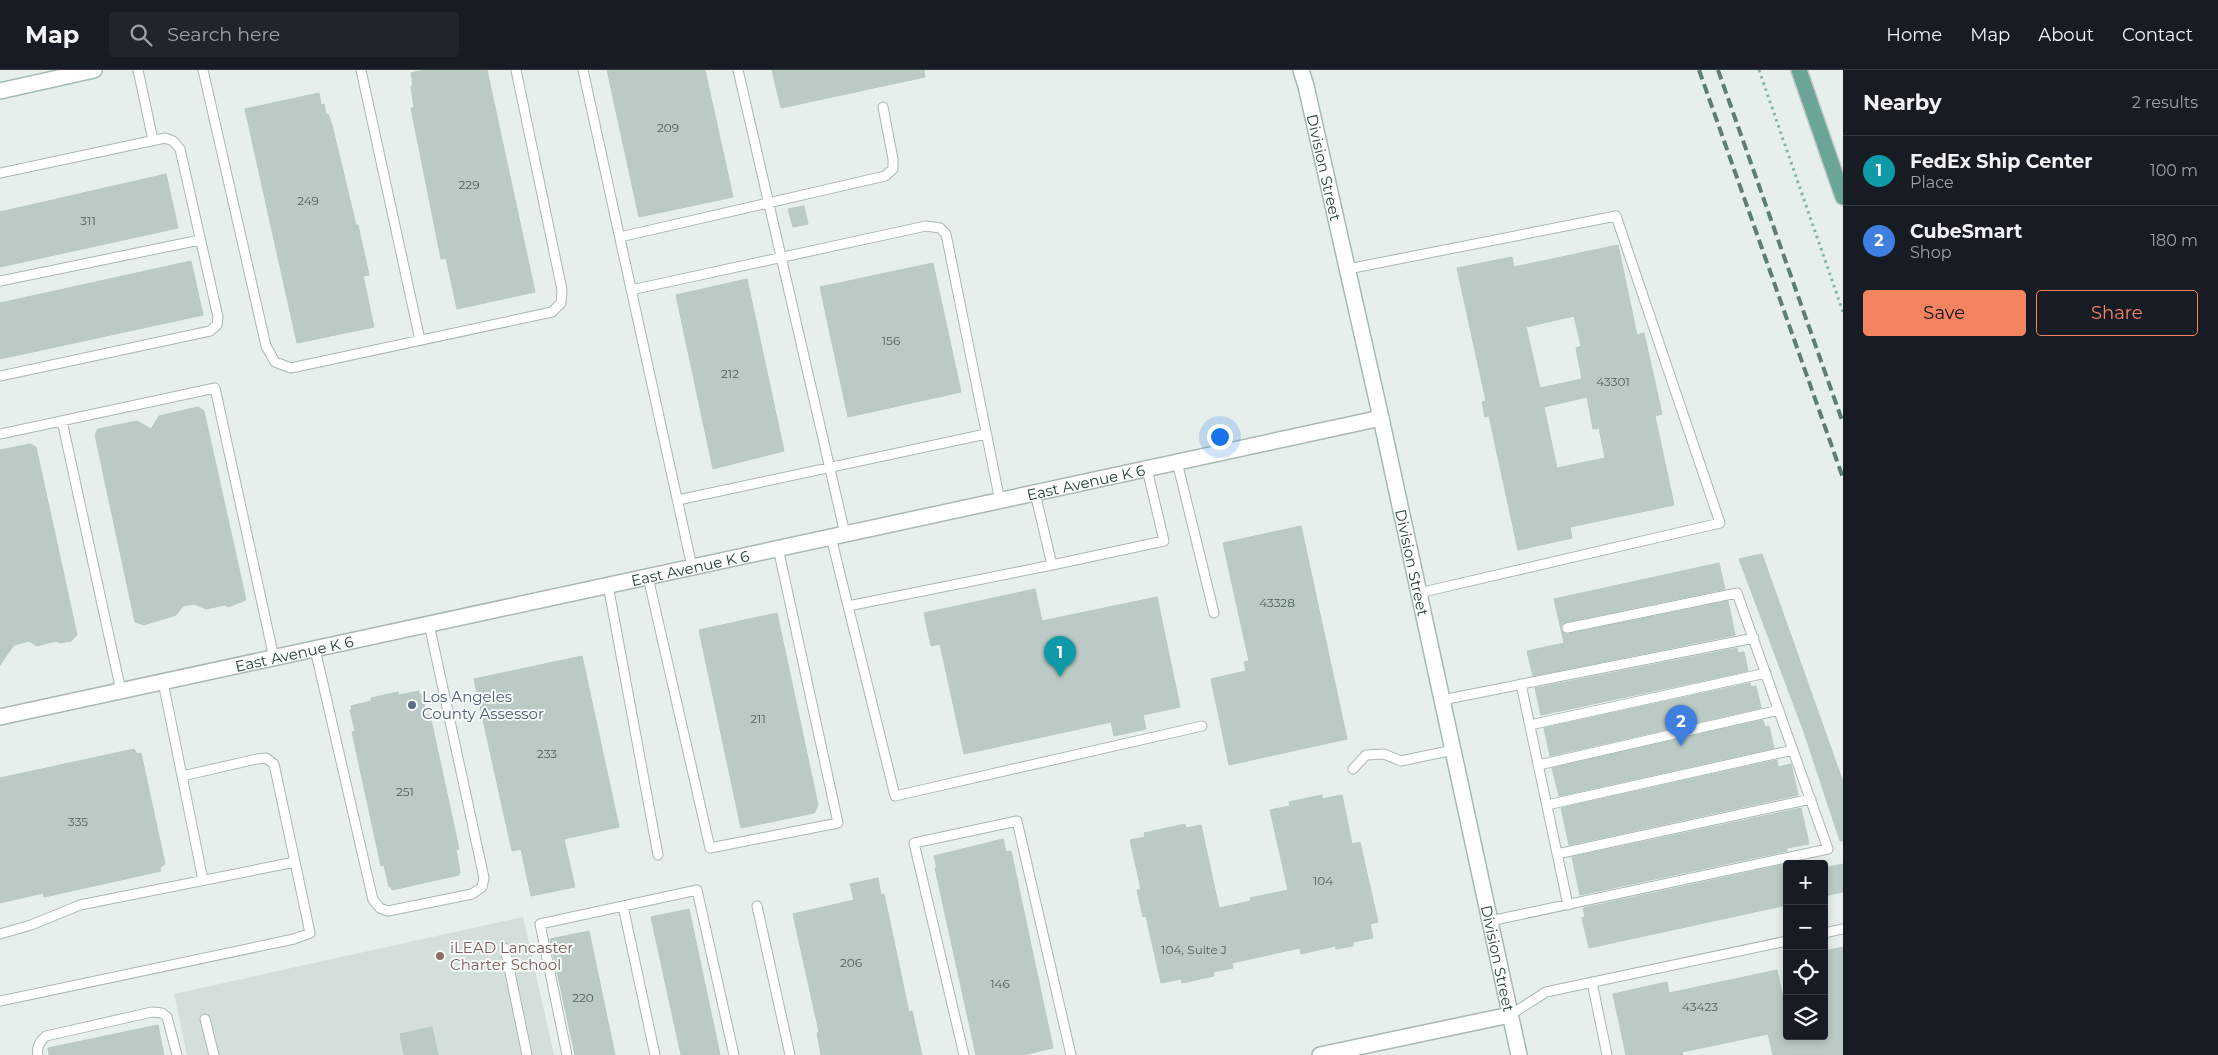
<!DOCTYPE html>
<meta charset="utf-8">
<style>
body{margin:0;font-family:Montserrat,sans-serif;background:#20242c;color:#f1f3f6}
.controls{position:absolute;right:15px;bottom:15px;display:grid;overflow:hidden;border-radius:5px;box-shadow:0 2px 8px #0003}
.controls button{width:45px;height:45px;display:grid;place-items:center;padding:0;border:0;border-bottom:1px solid #363941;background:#171b24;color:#f1f3f6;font:25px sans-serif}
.you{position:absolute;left:1219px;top:366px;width:18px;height:18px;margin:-12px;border:4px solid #fff;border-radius:50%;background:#1a73e8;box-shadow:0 0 0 8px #1a73e833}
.badge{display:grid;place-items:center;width:32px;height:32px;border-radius:50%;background:#f4845f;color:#fff;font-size:16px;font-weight:700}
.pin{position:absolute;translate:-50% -41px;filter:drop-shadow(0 1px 2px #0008)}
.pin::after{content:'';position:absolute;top:26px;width:18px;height:15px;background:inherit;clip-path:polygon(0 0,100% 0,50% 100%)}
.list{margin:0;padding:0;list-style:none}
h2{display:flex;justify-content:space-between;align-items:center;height:65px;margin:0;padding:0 20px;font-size:21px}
h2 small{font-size:16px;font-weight:400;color:#9ea1a6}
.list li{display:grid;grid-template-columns:32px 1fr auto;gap:15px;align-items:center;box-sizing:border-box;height:70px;padding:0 20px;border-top:1px solid #363941}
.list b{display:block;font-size:19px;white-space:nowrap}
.list p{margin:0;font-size:16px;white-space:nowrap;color:#9ea1a6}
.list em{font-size:16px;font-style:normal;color:#9ea1a6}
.actions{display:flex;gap:10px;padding:15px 20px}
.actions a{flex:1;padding:11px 0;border:1px solid #f4845f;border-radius:5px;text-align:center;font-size:18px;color:#f4845f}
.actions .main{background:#f4845f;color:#111}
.icon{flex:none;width:28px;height:28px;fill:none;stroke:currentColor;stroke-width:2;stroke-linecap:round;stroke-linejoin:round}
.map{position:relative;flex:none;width:1843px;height:985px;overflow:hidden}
header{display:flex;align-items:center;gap:30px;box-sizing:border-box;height:70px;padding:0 25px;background:#171b24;border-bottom:1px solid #363941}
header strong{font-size:24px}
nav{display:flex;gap:28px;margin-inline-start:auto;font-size:18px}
.search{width:350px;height:45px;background:#20242c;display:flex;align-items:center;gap:12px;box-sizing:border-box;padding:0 18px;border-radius:5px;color:#9ea1a6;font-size:19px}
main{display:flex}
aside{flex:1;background:#171b24}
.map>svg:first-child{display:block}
.built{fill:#d4dfda}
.building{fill:#bbcac4;stroke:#b8c9c2;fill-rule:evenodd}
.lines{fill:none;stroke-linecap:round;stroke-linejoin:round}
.lane-casing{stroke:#a8b8b2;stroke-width:11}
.street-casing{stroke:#a8b8b2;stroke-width:18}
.secondary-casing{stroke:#a4bbb3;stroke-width:18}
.primary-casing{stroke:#c2cac8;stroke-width:18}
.path{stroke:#86b3a5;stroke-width:3;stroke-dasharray:2.5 4;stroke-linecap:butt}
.lane{stroke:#fff;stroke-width:9}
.street{stroke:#fff;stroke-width:15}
.secondary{stroke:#fff;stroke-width:15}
.primary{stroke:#6aa596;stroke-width:15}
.rail{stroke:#5f7d75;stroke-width:4;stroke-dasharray:10 5;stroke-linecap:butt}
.service-dot{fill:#5c6f8a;stroke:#f7fbf9;stroke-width:2}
.education-dot{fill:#8d6e63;stroke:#f7fbf9;stroke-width:2}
.labels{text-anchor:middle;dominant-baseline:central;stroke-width:4;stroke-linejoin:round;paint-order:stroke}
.number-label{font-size:12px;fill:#4a645c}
.street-label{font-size:15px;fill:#24423a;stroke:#f7fbf9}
.service-label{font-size:15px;fill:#4e5e75;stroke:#f7fbf9;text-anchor:start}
.education-label{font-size:15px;fill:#785e54;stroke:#f7fbf9;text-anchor:start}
</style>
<header>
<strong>Map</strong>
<div class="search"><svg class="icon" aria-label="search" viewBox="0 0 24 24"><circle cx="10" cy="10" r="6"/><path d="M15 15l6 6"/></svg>Search here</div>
<nav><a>Home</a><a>Map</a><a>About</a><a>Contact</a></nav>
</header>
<main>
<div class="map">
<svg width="1843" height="985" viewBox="0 0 1843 985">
<rect width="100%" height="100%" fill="#e6efeb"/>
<!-- built -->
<path class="built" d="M 523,847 L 554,985 L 187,985 L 174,924 Z"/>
<!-- building -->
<path class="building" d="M 424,0 L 487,0 L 535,222 L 457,239 L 446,188 L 441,189 L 411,38 L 414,38 L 411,16 L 413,15 L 411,3 Z
M 607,0 L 705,0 L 733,127 L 639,147 Z
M 772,0 L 924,0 L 925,7 L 781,38 Z
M 319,23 L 321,35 L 324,34 L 326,45 L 328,44 L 332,55 L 356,155 L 358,155 L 369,205 L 363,206 L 374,257 L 297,273 L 245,39 Z
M 166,104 L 178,158 L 0,197 L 0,142 Z
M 804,136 L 808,154 L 793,157 L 788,139 Z
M 1618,175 L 1637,265 L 1644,263 L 1662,344 L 1655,346 L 1674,435 L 1570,457 L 1572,468 L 1518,480 L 1489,346 L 1485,347 L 1482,332 L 1486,331 L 1457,198 L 1512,187 L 1514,197 ZM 1574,246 L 1581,276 L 1576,278 L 1582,309 L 1540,318 L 1526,257 ZM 1587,327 L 1593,359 L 1599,358 L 1605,388 L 1557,398 L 1544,337 Z
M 191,191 L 203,245 L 0,289 L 0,233 Z
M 933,193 L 961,322 L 848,347 L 820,217 Z
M 747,209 L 784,381 L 713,399 L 676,225 Z
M 198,337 L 204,341 L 246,530 L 228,537 L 225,535 L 206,539 L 194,534 L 183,536 L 176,545 L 144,555 L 135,552 L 95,365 L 98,359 L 137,351 L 151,359 L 159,346 Z
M 30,374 L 36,377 L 77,565 L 71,571 L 60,573 L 56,571 L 37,576 L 29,571 L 14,575 L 0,595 L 0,380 Z
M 1301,456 L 1347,669 L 1229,695 L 1211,609 L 1246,601 L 1244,592 L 1249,591 L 1223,473 Z
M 1762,484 L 1843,712 L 1843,771 L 1840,771 L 1804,662 L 1739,489 Z
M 1719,493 L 1725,519 L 1566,552 L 1561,556 L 1561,560 L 1565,564 L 1568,564 L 1728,531 L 1735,565 L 1533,606 L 1527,581 L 1564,573 L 1554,529 Z
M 1035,519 L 1042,551 L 1157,527 L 1180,637 L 1143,645 L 1146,659 L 1114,666 L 1111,652 L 964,684 L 940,574 L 931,576 L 924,543 Z
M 777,543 L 818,735 L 814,743 L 741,758 L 699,560 Z
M 1737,578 L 1738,583 L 1744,582 L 1748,601 L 1541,645 L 1535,618 Z
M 582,586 L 619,757 L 564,769 L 575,817 L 531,826 L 521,779 L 512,781 L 474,609 Z
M 1750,613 L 1751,617 L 1756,616 L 1761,638 L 1550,686 L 1544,658 Z
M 419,621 L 419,624 L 422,624 L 426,645 L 430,645 L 459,779 L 456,780 L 460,802 L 459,805 L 392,820 L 391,817 L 389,817 L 384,795 L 381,796 L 352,662 L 355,661 L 350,640 L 352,639 L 351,636 L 371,631 L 371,628 L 398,622 L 399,625 Z
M 1763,650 L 1765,657 L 1769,656 L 1774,678 L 1559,726 L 1552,698 Z
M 134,679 L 137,684 L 141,683 L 165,794 L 160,798 L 161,801 L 44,827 L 43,823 L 0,833 L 0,708 Z
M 1777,690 L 1778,697 L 1791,694 L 1798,725 L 1569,775 L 1561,738 Z
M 1322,725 L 1322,729 L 1342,725 L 1352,774 L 1360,772 L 1378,852 L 1370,854 L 1373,868 L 1353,872 L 1353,876 L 1336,879 L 1335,876 L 1301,884 L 1300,878 L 1232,893 L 1233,898 L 1213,902 L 1214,906 L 1182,913 L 1181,909 L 1161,913 L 1146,846 L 1143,847 L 1137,820 L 1141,819 L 1130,770 L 1145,767 L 1144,763 L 1185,754 L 1186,758 L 1201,755 L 1219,838 L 1251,831 L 1250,828 L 1288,820 L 1270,740 L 1290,736 L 1289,732 Z
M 1801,738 L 1809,774 L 1787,778 L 1787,781 L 1580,825 L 1572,787 Z
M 1003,769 L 1006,782 L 1011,781 L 1053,978 L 1023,985 L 976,985 L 935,798 L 937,798 L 934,786 Z
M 1787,794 L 1787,835 L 1589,878 L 1582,848 L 1585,847 L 1583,838 Z
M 1843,794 L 1843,822 L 1824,826 L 1824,798 Z
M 878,808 L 881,825 L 884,824 L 909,942 L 912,941 L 922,985 L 821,985 L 817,963 L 819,962 L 793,844 L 854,830 L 850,814 Z
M 689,839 L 720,985 L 681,985 L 651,847 Z
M 589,861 L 615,985 L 575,985 L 550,869 Z
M 1843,877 L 1843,985 L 1773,985 L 1768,964 L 1682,982 L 1683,985 L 1626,985 L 1613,924 L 1667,912 L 1669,923 L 1777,900 L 1787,945 L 1787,966 L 1824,966 L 1824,881 Z
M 158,955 L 164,985 L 49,985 L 48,978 Z
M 432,957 L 438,985 L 404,985 L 400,964 Z"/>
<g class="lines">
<defs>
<path id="lane" d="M 138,0 L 153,70
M 203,0 L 266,276 L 275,292 L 291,298 L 552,242 L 561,233 L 562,220 L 516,0
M 361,0 L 420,270
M 583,0 L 692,497
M 738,0 L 845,464
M 0,103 L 165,68 L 173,71 L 180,79 L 218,247 L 217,255 L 210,261 L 0,306
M 620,167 L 885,106 L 893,99 L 893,89 L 883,37
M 1348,199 L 1616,146 L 1720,453 L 1419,523
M 0,211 L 200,170
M 631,220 L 926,156 L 940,158 L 946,164 L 1000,431
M 62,351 L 121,621
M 0,364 L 215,318 L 274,588
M 1177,392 L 1214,543
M 1035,423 L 1052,495 L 1164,471 L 1147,399
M 678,430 L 986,364
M 831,467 L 848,536 L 1052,495
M 648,507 L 710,778 L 838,753 L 778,478
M 608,515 L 658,785
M 848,536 L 895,726 L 1202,656
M 315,579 L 373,830 L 380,838 L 388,841 L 472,824 L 482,817 L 484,808 L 429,554
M 163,612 L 182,706
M 1521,614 L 1568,835
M 1442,630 L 1754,568
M 1530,655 L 1766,603
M 1539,695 L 1779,640
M 1353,699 L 1366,685 L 1384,684 L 1401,691 L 1453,680
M 1547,735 L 1793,680
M 1557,784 L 1811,729
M 203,810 L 182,706 L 257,689 L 266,688 L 274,694 L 295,792
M 623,836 L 655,985
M 757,836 L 790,985
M 1490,851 L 1828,779 L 1737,523 L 1567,558
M 1824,863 L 1843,859
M 0,864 L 31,855 L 80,835 L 295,792 L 310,863 L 294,869 L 0,931
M 505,878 L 527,985
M 1592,912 L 1607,985
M 1510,945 L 1546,922 L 1787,871
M 205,949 L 214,985
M 38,985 C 36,977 40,971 46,966 L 152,942 L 162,943 L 167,947 L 177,985
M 567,985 L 540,854 L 697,820 L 734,985
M 964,985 L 914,773 L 1017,751 L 1071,985"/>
<g id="street">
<path id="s1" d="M 0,647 L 1381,348"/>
<path d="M 1320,985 L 1510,945"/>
</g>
<g id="secondary">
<path id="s2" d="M 1301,0 L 1306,16 L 1381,348 L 1519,985"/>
<path d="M 0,21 L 94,0"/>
</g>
<path id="primary" d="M 1799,0 L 1843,127"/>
</defs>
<!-- lane casing -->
<use href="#lane" class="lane-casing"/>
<!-- street casing -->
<use href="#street" class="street-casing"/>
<!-- secondary casing -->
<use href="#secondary" class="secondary-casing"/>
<!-- primary casing -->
<use href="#primary" class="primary-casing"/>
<!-- path -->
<path class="path" d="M 1759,0 L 1843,242"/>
<!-- lane -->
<use href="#lane" class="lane"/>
<!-- street -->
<use href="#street" class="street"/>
<!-- secondary -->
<use href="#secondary" class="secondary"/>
<!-- primary -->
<use href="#primary" class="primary"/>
<!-- rail -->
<path class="rail" d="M 1699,0 L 1843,408
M 1718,0 L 1843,353"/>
</g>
<!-- markers -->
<circle class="service-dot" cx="412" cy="635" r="5"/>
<circle class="education-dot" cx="440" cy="886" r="5"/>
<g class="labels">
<!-- number labels -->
<g class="number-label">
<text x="668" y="57">209</text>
<text x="469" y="114">229</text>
<text x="308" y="130">249</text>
<text x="88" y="150">311</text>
<text x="891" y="270">156</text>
<text x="730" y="303">212</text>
<text x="1613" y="311">43301</text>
<text x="1277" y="532">43328</text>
<text x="758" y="648">211</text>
<text x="547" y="683">233</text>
<text x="405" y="721">251</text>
<text x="78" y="751">335</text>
<text x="1323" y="810">104</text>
<text x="1194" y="879">104, Suite J</text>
<text x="851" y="892">206</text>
<text x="1000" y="913">146</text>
<text x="583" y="927">220</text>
<text x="1700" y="936">43423</text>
</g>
<!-- street labels -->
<g class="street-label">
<text stroke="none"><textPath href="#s2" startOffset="100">Division Street</textPath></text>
<text stroke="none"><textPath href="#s1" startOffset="1111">East Avenue K 6</textPath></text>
<text stroke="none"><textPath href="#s2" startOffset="505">Division Street</textPath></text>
<text stroke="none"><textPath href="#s1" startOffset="706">East Avenue K 6</textPath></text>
<text stroke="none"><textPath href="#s1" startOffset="301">East Avenue K 6</textPath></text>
<text stroke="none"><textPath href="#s2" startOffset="910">Division Street</textPath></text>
</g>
<!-- service labels -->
<g class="service-label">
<text x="422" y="626">Los Angeles<tspan x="422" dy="17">County Assessor</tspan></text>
</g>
<!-- education labels -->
<g class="education-label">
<text x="450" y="877">iLEAD Lancaster<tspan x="450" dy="17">Charter School</tspan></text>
</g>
</g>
</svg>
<div class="controls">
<button>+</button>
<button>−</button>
<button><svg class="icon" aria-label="locate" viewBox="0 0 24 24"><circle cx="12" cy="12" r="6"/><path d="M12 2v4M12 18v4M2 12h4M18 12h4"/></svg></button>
<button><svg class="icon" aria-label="layers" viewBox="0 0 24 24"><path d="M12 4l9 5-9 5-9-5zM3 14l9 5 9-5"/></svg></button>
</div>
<div class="you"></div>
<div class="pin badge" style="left:1060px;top:607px;background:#0f9aa8">1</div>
<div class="pin badge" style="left:1681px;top:676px;background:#3f7fe0">2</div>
</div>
<aside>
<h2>Nearby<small>2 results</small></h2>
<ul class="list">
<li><span class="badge" style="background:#0f9aa8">1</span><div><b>FedEx Ship Center</b><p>Place</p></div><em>100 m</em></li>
<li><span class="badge" style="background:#3f7fe0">2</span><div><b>CubeSmart</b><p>Shop</p></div><em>180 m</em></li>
</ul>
<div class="actions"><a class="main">Save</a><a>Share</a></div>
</aside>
</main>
